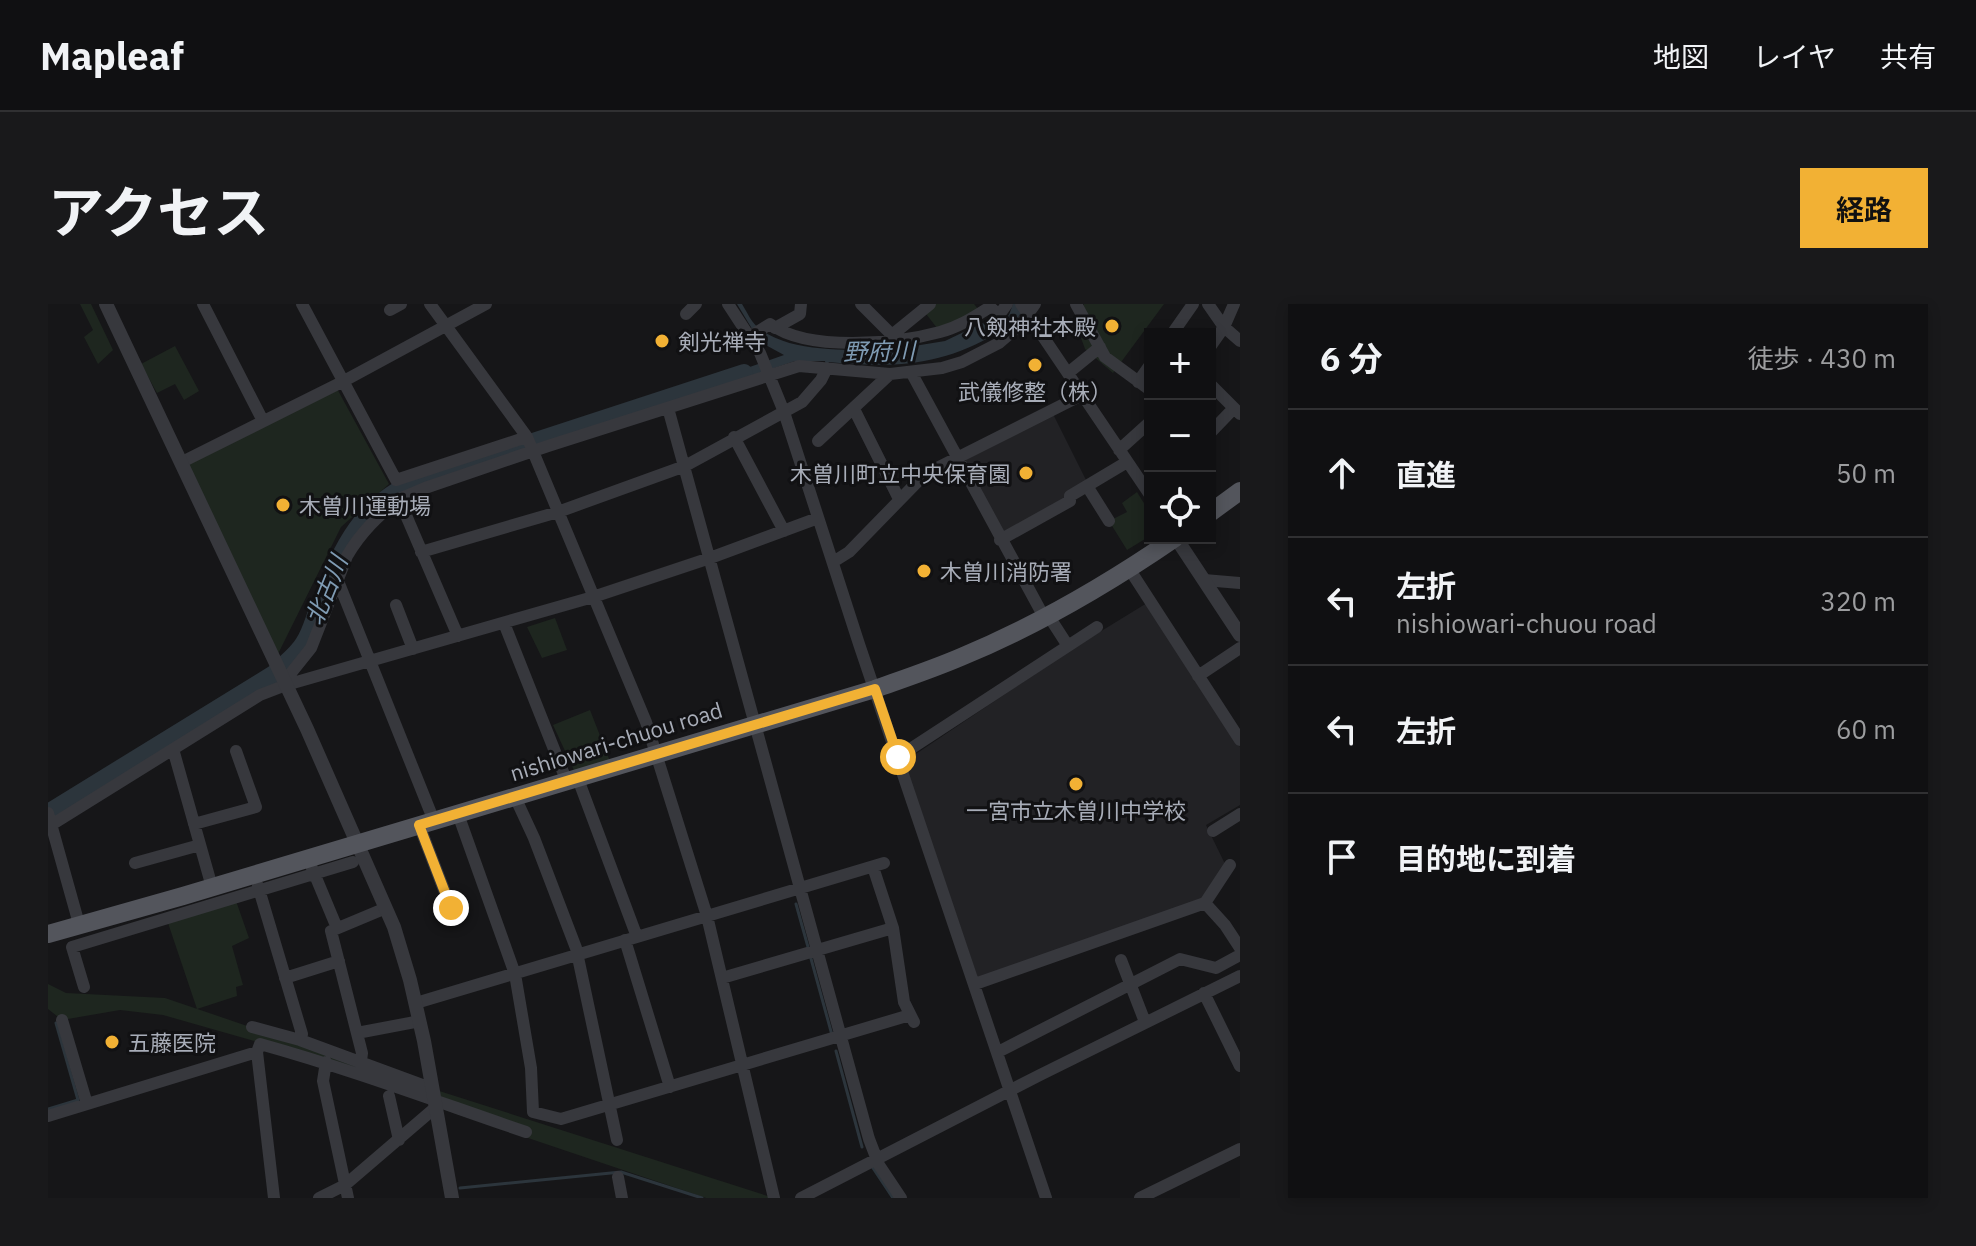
<!DOCTYPE html>
<html lang="ja">
<meta charset="utf-8">
<style>
body{margin:0;font-family:"IBM Plex Sans","Noto Sans JP",sans-serif;background:#19191b;color:#f1f3f6}
.controls{position:absolute;right:24px;top:24px;display:grid;overflow:hidden;border-radius:0px;box-shadow:0 4px 12px #0003}
.controls button{width:72px;height:72px;display:grid;place-items:center;padding:0;border:0;border-bottom:2px solid #303032;background:#101012;color:#f1f3f6;font:40px sans-serif}
.stop{position:absolute;width:24px;height:24px;margin:-18px;border:6px solid #f2b134;border-radius:50%;background:#fff}
.stop.end{background:#f2b134;border-color:#fff;box-shadow:0 2px 8px #0008}
.list{margin:0;padding:0;list-style:none}
h2{display:flex;justify-content:space-between;align-items:center;height:104px;margin:0;padding:0 32px;font-size:34px}
h2 small{font-size:26px;font-weight:400;color:#9c9d9f}
.list li{display:grid;grid-template-columns:52px 1fr auto;gap:24px;align-items:center;box-sizing:border-box;height:128px;padding:0 32px;border-top:2px solid #303032}
.list b{display:block;font-size:30px;white-space:nowrap}
.list p{margin:0;font-size:26px;white-space:nowrap;color:#9c9d9f}
.list em{font-size:26px;font-style:normal;color:#9c9d9f}
.icon{flex:none;width:44px;height:44px;fill:none;stroke:currentColor;stroke-width:2;stroke-linecap:round;stroke-linejoin:round}
.map{position:relative;flex:none;width:1192px;height:894px;overflow:hidden;border-radius:0px}
header{display:flex;align-items:center;gap:48px;box-sizing:border-box;height:112px;padding:0 40px;background:#101012;border-bottom:2px solid #303032}
header strong{font-size:38px}
nav{display:flex;gap:44px;margin-inline-start:auto;font-size:28px}
.intro{display:flex;align-items:center;justify-content:space-between;box-sizing:border-box;height:192px;padding:0 48px}
h1{margin:0;font-size:56px}
.button{padding:20px 36px;border-radius:0px;background:#f2b134;color:#111;font-size:28px;font-weight:700}
main{display:flex;gap:48px;padding:0 48px}
aside{flex:1;background:#101012;border-radius:0px;box-shadow:0 4px 12px #0003}
.map>svg:first-child{display:block}
.built{fill:#222225}
.green{fill:#1e261f}
.water{fill:#2c353c}
.lines{fill:none;stroke-linecap:round;stroke-linejoin:round}
.stream{stroke:#2c353c;stroke-width:3}
.river{stroke:#2c353c;stroke-width:18}
.minor{stroke:#37383d;stroke-width:12}
.tertiary{stroke:#37383d;stroke-width:14}
.primary{stroke:#53555c;stroke-width:18}
.route{stroke:#f2b134;stroke-width:10}
.poi-dot{fill:#f2b134;stroke:#111113;stroke-width:3}
.labels{text-anchor:middle;dominant-baseline:central;stroke-width:6;stroke-linejoin:round;paint-order:stroke}
.poi-label{font-size:22px;fill:#a8adb8;stroke:#111113;text-anchor:start}
.street-label{font-size:22px;fill:#a8adb8;stroke:#111113}
.water-label{font-size:24px;font-style:italic;fill:#7f9bb3;stroke:#111113}
</style>
<header>
<strong>Mapleaf</strong>
<nav><a>地図</a><a>レイヤ</a><a>共有</a></nav>
</header>
<div class="intro"><h1>アクセス</h1><a class="button">経路</a></div>
<main>
<div class="map">
<svg width="1192" height="894" viewBox="0 0 1192 894">
<rect width="100%" height="100%" fill="#161618"/>
<!-- built -->
<path class="built" d="M 1005,110 L 1039,178 L 1017,197 L 955,232 L 917,160 L 918,153 Z
M 1099,299 L 1192,443 L 1192,501 L 1158,521 L 1178,562 L 1154,597 L 930,675 L 856,458 L 1024,345 Z"/>
<!-- green -->
<path class="green" d="M 32,0 L 43,0 L 65,46 L 50,60 L 36,33 L 45,26 Z
M 883,0 L 926,0 L 930,5 L 914,17 L 889,24 L 875,6 Z
M 1036,0 L 1116,0 L 1065,69 L 1037,45 L 1026,15 Z
M 127,42 L 151,87 L 136,96 L 127,80 L 109,89 L 93,60 Z
M 287,81 L 341,180 L 293,223 L 227,356 L 134,158 Z
M 1089,188 L 1102,209 L 1102,232 L 1079,246 L 1061,217 L 1079,208 L 1074,199 Z
M 507,314 L 519,346 L 494,354 L 479,323 Z
M 542,406 L 565,465 L 530,475 L 505,421 Z
M 187,594 L 201,634 L 184,642 L 195,681 L 188,683 L 189,692 L 149,705 L 120,619 Z
M 0,680 L 18,689 L 117,694 L 385,785 L 726,894 L 658,894 L 388,803 L 283,759 L 115,711 L 72,706 L 14,716 L 0,705 Z"/>
<!-- water -->
<path class="water" d="M 689,0 L 694,0 C 699,8 704,20 712,25 C 745,49 796,45 834,46 L 845,45 L 845,38 L 848,45 L 897,37 L 943,15 L 951,19 L 961,11 L 965,0 L 979,0 L 964,22 L 954,31 L 950,28 C 894,63 844,64 781,58 L 778,62 L 777,57 L 747,57 L 676,81 L 673,73 L 736,51 L 712,38 Z"/>
<g class="lines">
<!-- stream -->
<path class="stream" d="M 748,600 L 760,643
M 762,651 L 784,731
M 788,747 L 814,843
M 0,805 L 30,796 L 8,719
M 823,861 L 845,894
M 412,884 L 573,868 L 654,894"/>
<!-- river -->
<path class="river" d="M 0,509 L 226,370 C 236,360 249,351 256,339 C 264,327 267,311 273,298 C 295,241 313,201 372,175 L 696,69"/>
<!-- minor -->
<path class="minor" d="M 155,0 L 215,117
M 254,0 L 348,176 L 479,133
M 382,0 L 479,133 L 598,418 L 659,612 L 726,894
M 680,0 L 712,49 L 736,108 L 811,340 L 998,894
M 813,0 L 844,31 L 845,36
M 973,0 L 1102,191
M 1028,0 L 1057,53 L 1102,86
M 1160,0 L 1176,23 L 1192,37
M 342,6 L 353,0
M 638,10 L 648,0
M 727,24 L 752,10 L 753,0
M 1124,30 L 1145,0
M 844,31 L 882,0
M 701,33 L 722,20 C 760,48 848,40 892,28 C 911,23 926,13 942,3 L 951,11 L 959,0
M 1162,43 L 1176,23 L 1186,0
M 863,68 L 996,313
M 1020,69 L 1052,43
M 1090,78 L 1102,61
M 1162,80 L 1192,110
M 620,104 L 821,835 L 831,861 L 853,894
M 806,105 L 851,195
M 1162,129 L 1186,104
M 686,133 L 736,227
M 770,137 L 842,70
M 1071,146 L 1102,118
M 134,158 L 294,78 L 438,0
M 1039,182 L 1061,217
M 952,236 L 1022,197 L 1022,192 L 1079,158
M 373,248 L 510,208 L 637,162 L 754,98 L 773,76 L 778,66
M 785,258 L 801,248 L 877,170 L 1034,91
M 1082,266 L 1192,436
M 1156,276 L 1192,279
M 290,277 L 386,517
M 348,301 L 365,345
M 1000,311 L 1020,342
M 456,319 L 519,478
M 410,332 L 351,195 L 377,184 L 500,142 L 751,62 L 842,70 L 894,64 L 914,58 L 951,39 L 972,21 L 987,0
M 243,369 L 263,344 L 299,252 C 313,228 330,212 351,195
M 1150,372 L 1192,344
M 125,445 L 164,583
M 850,453 L 1049,323
M 530,475 L 589,633
M 467,493 L 486,534 L 528,644 L 569,836
M 0,509 L 31,620
M 410,510 L 467,670 L 483,764 L 485,808 L 513,815 L 862,711
M 146,520 L 208,503 L 188,447
M 371,521 L 403,604
M 0,523 L 212,391 L 238,381 L 545,293 L 662,254 L 770,214
M 1165,527 L 1192,510
M 87,559 L 152,541
M 825,563 L 845,624 L 856,698 L 866,718
M 264,564 L 289,624
M 210,582 L 254,730 L 252,736
M 1157,599 L 1177,621 L 1192,644
M 577,636 L 622,783
M 1073,656 L 1097,718
M 237,674 L 291,657
M 674,674 L 845,624
M 927,680 L 1157,599 L 1182,561
M 36,683 L 24,643 L 305,558
M 1156,689 L 1192,762
M 368,699 L 836,559
M 14,716 L 39,800
M 204,723 L 252,736 L 385,785
M 309,729 L 372,717
M 209,748 L 226,894
M 950,748 L 1132,655 L 1168,664 L 1192,651
M 313,757 L 314,749 L 283,627 L 338,604
M 278,758 L 275,777 L 300,894
M 341,792 L 351,836
M 0,812 L 209,748 L 212,740 C 302,765 390,798 478,828
M 570,873 L 574,894
M 271,894 L 297,881 L 388,803
M 753,894 L 992,771 L 1192,672
M 1092,894 L 1192,845"/>
<!-- tertiary -->
<path class="tertiary" d="M 58,0 L 259,425 L 346,623 L 362,676 L 376,737 L 404,894
M 1128,234 L 1192,331"/>
<!-- primary -->
<path class="primary" d="M 1162,209 L 1192,187
M 0,630 L 135,592 L 827,385 C 855,375 885,365 913,353 C 988,322 1060,280 1127,234"/>
</g>
<g class="lines">
<!-- route -->
<path class="route" d="M 403,604 L 371,521 L 827,385 L 850,453"/>
</g>
<!-- markers -->
<g class="poi-dot">
<circle cx="1064" cy="22" r="8"/>
<circle cx="614" cy="37" r="8"/>
<circle cx="987" cy="61" r="8"/>
<circle cx="978" cy="169" r="8"/>
<circle cx="235" cy="201" r="8"/>
<circle cx="876" cy="267" r="8"/>
<circle cx="1028" cy="480" r="8"/>
<circle cx="64" cy="738" r="8"/>
</g>
<g class="labels">
<!-- poi labels -->
<g class="poi-label">
<text x="1048" y="22" text-anchor="end">八剱神社本殿</text>
<text x="630" y="37">剣光禅寺</text>
<text x="987" y="87" text-anchor="middle">武儀修整（株）</text>
<text x="962" y="169" text-anchor="end">木曽川町立中央保育園</text>
<text x="251" y="201">木曽川運動場</text>
<text x="892" y="267">木曽川消防署</text>
<text x="1028" y="506" text-anchor="middle">一宮市立木曽川中学校</text>
<text x="80" y="738">五藤医院</text>
</g>
<!-- street labels -->
<g class="street-label">
<text transform="translate(568 437) rotate(-17)">nishiowari-chuou road</text>
</g>
<!-- water labels -->
<g class="water-label">
<text transform="translate(831 47) rotate(-1)">野府川</text>
<text transform="translate(278 286) rotate(-68)">北古川</text>
</g>
</g>
</svg>
<div class="controls">
<button>+</button>
<button>−</button>
<button><svg class="icon" aria-label="locate" viewBox="0 0 24 24"><circle cx="12" cy="12" r="6"/><path d="M12 2v4M12 18v4M2 12h4M18 12h4"/></svg></button>
</div>
<div class="stop" style="left:850px;top:453px"></div>
<div class="stop end" style="left:403px;top:604px"></div>
</div>
<aside>
<h2>6 分<small>徒歩 · 430 m</small></h2>
<ul class="list">
<li><svg class="icon" aria-label="ahead" viewBox="0 0 24 24"><path d="M12 20V5M6 11l6-6 6 6"/></svg><div><b>直進</b></div><em>50 m</em></li>
<li><svg class="icon" aria-label="left" viewBox="0 0 24 24"><path d="M17 20v-9H6M10 6l-5 5 5 5"/></svg><div><b>左折</b><p>nishiowari-chuou road</p></div><em>320 m</em></li>
<li><svg class="icon" aria-label="left" viewBox="0 0 24 24"><path d="M17 20v-9H6M10 6l-5 5 5 5"/></svg><div><b>左折</b></div><em>60 m</em></li>
<li><svg class="icon" aria-label="arrive" viewBox="0 0 24 24"><path d="M6 21V4h12l-3 4 3 4H6"/></svg><div><b>目的地に到着</b></div></li>
</ul>
</aside>
</main>
